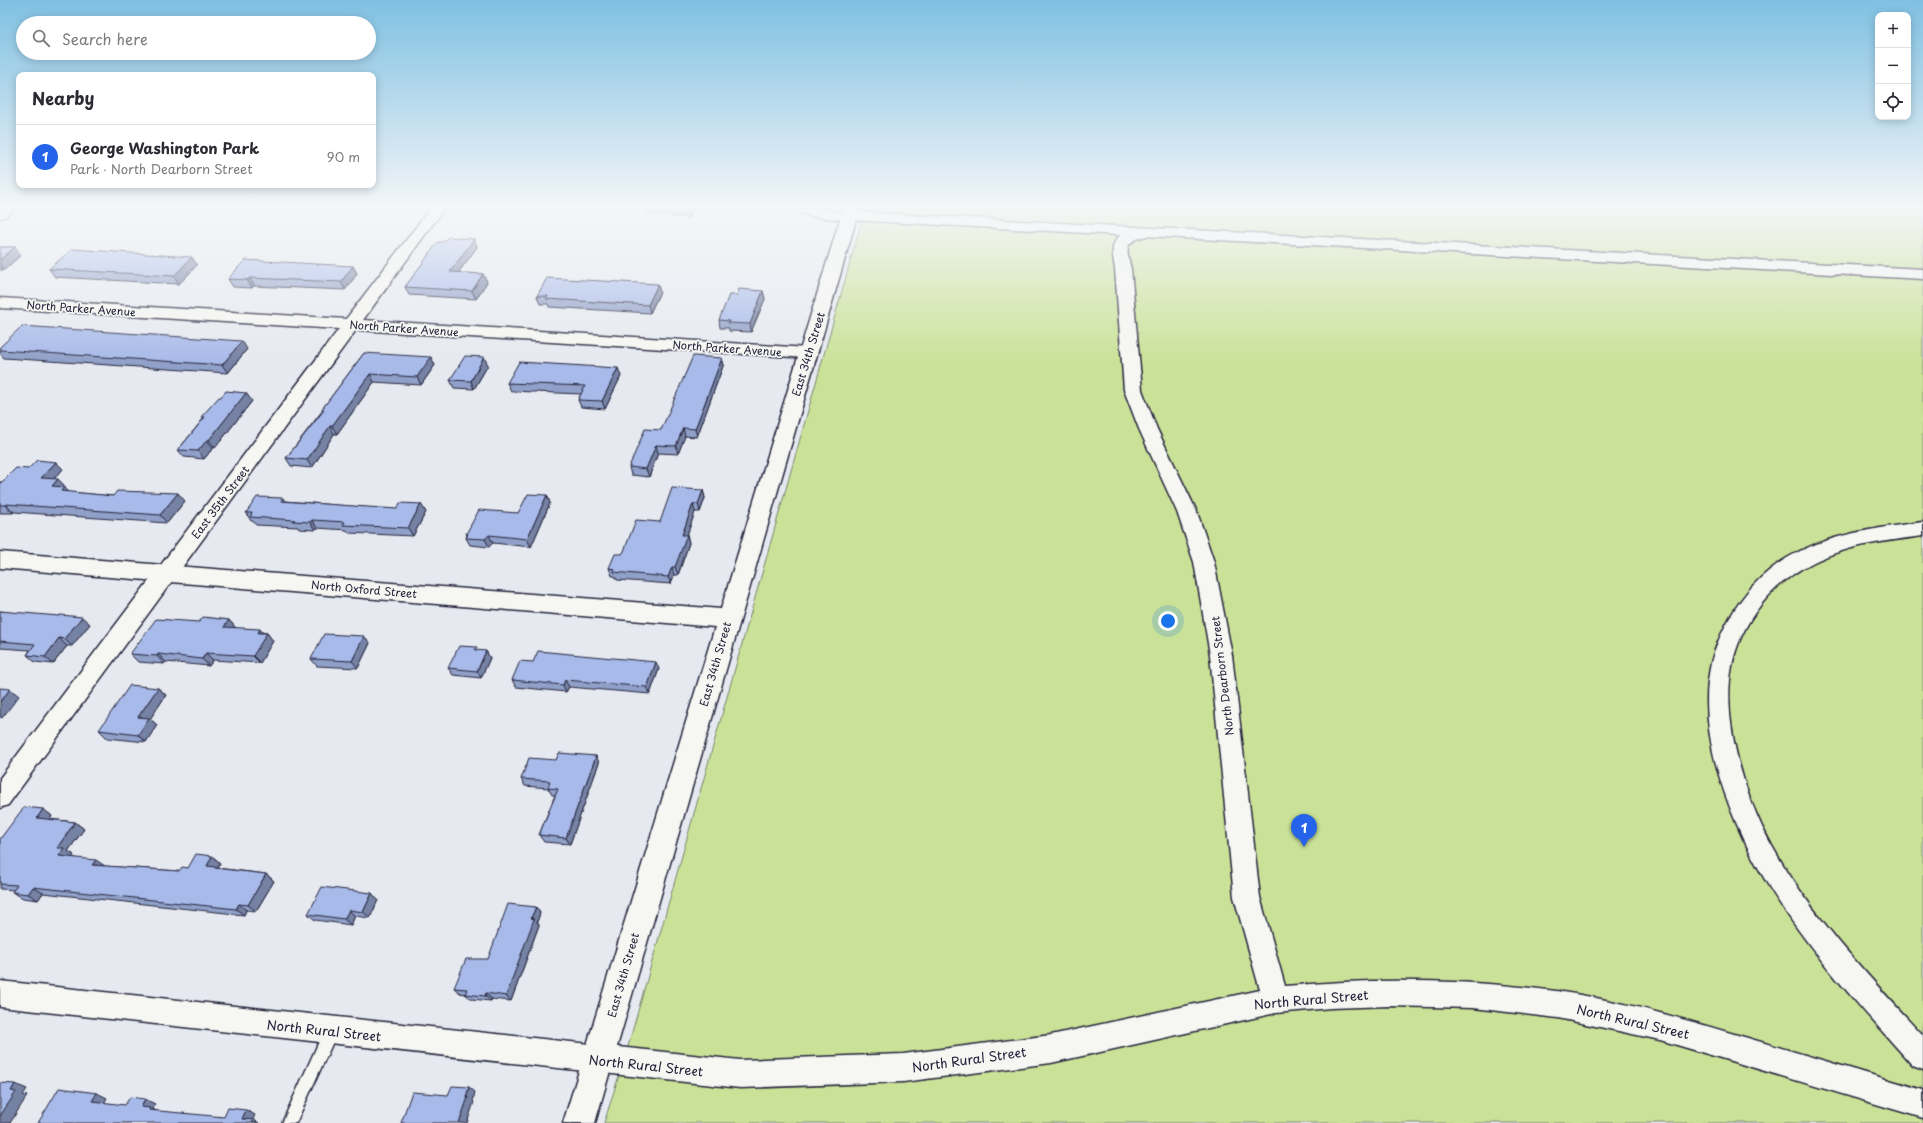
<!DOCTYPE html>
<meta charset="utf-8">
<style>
body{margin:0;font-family:"Playpen Sans",sans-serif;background:#f2f2f3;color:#2b2b33}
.controls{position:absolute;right:12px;top:12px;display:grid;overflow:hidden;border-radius:8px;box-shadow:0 2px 10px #0003}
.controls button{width:36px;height:36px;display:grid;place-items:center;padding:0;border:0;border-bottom:1px solid #e1e1e2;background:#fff;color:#2b2b33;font:20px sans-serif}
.you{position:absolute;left:1168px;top:621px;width:14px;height:14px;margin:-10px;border:3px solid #fff;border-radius:50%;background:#1a73e8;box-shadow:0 0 0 6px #1a73e833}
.badge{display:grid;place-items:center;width:26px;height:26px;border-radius:50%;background:#2563eb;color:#fff;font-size:13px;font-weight:700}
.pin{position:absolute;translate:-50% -33px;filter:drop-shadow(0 1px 2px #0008)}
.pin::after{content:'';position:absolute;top:21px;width:14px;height:12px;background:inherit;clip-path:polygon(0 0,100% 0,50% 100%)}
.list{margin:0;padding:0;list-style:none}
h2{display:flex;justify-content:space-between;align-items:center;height:52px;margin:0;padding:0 16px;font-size:17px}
h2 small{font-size:13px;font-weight:400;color:#7c7c81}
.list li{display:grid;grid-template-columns:26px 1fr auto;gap:12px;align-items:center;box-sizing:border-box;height:64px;padding:0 16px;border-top:1px solid #e1e1e2}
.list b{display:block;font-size:15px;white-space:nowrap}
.list p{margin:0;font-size:13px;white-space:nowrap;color:#7c7c81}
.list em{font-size:13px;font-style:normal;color:#7c7c81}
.icon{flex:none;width:22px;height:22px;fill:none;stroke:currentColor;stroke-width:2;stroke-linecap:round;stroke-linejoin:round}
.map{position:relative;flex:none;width:1923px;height:1123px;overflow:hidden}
.search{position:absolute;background:#fff;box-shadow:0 2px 10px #0003;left:16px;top:16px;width:360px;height:44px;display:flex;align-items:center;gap:10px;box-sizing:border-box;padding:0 14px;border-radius:22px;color:#7c7c81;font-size:15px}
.panel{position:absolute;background:#fff;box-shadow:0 2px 10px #0003;left:16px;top:72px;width:360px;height:116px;border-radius:8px}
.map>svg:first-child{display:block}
.green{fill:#cae298;stroke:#76826a}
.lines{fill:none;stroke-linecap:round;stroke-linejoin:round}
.lane-casing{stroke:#22223b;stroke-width:3}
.street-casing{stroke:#22223b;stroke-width:3}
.secondary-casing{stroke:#22223b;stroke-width:3}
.lane{fill:#f6f6f2;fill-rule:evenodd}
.street{fill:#f6f6f2;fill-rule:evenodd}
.secondary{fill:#f6f6f2;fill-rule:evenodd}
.wall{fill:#90a0c8;stroke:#22223b}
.shaded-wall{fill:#7682a3;stroke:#22223b}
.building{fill:#a8bae9;stroke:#22223b}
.labels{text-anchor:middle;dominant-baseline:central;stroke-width:3.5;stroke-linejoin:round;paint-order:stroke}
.street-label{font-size:11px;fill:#22223b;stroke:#f6f6f2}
.near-street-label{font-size:13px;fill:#22223b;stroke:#f6f6f2}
</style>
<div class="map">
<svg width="1923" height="1123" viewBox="0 0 1923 1123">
<rect width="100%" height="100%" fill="#e6eaf0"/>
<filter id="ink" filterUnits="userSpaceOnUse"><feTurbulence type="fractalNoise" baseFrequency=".025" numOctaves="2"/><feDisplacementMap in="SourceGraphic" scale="8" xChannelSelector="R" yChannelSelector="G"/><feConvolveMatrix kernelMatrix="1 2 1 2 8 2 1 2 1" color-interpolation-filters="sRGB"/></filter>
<g filter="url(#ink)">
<!-- green -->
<path class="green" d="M 866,206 L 1923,206 L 1923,1123 L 604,1123 L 627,1050 Z"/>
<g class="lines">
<defs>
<path id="lane" d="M 331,1024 L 336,1026 L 338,1031 L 296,1123 L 282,1123 L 326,1026 Z"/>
<path id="street" d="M 2,206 L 17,206 L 5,217 L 0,218 L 0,207 Z
M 432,206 L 446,206 L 363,320 L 808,348 L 814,349 L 816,353 L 814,357 L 808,358 L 356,330 L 8,805 L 0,808 L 0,778 L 339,329 L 0,308 L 0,298 L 346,319 Z
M 789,206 L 809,206 L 835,211 L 1923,269 L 1923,279 L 1146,236 C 1123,242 1126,249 1131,269 L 1142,390 L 1157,429 L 1197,512 L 1214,562 L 1232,655 L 1260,897 L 1285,986 C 1376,978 1466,979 1556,991 C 1619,1000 1680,1018 1741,1036 C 1802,1054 1862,1072 1923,1090 L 1923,1118 L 1660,1040 L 1558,1018 L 1473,1008 L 1389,1006 L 1331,1008 L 1276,1013 L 1051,1063 L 903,1082 L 740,1088 L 0,1007 L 0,981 L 740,1060 L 903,1054 L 1051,1035 L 1260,990 L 1234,897 L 1210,655 L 1194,562 L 1177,512 L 1139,429 L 1124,390 L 1115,269 C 1113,256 1109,244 1121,235 L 835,219 C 824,218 795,215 789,206 Z
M 1923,522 L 1923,536 C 1886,541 1848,545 1814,562 C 1773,582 1741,621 1732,666 C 1721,721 1745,798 1772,846 C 1812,917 1868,976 1923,1035 L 1923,1070 L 1913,1066 C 1868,1015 1821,965 1783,908 C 1740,845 1695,745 1710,668 C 1713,651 1721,634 1729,619 C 1743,594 1762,573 1787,558 C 1828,534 1877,528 1923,522 Z"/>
<path id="secondary" d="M 844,206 L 860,206 L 595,1123 L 563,1123 L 715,627 L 0,568 L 0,552 L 721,609 Z"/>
</defs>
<!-- lane casing -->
<use href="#lane" class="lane-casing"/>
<!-- street casing -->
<use href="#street" class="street-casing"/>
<!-- secondary casing -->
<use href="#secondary" class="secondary-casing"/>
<!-- lane -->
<use href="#lane" class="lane"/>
<!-- street -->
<use href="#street" class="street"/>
<!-- secondary -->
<use href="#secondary" class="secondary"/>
</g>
<!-- wall -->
<path class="wall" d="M 467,206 L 517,206 L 515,209 L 467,207 Z
M 643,206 L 695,206 L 689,218 L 671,217 L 671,215 L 645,213 Z
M 474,239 L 477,247 L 458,273 L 483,274 L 487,282 L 476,299 L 409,295 L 405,287 L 443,242 Z
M 0,247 L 15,247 L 21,255 L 4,270 L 0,270 Z
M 197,265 L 179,284 L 55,277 L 49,269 Z
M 353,266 L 357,274 L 345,290 L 254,286 L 252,288 L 233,287 L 228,279 Z
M 763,291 L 765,299 L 751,332 L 729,331 L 729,328 L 720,328 L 719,320 L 737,295 Z
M 660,292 L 650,313 L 549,307 L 548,304 L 540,304 L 537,296 Z
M 0,347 L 247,349 L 228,373 L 4,358 L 0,353 Z
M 364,353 L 435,365 L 421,385 L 374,382 L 337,434 L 334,434 L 312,468 L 291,466 L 286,458 L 322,411 L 322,409 Z
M 722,358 L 723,366 L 697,437 L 685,436 L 678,454 L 658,453 L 649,477 L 631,475 L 629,467 L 661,430 Z
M 488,365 L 474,389 L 454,388 L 450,380 Z
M 621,376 L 605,409 L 581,407 L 578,400 L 581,394 L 511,391 L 507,383 Z
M 252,401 L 215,448 L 213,448 L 204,459 L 184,457 L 178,450 L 203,419 L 201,417 Z
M 56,462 L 63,469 L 54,479 L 66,487 L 65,488 L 69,492 L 113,496 L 185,501 L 167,523 L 14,512 L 13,513 L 0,513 L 0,482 L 2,482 L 28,469 Z
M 703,490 L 705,498 L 700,512 L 695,512 L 687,535 L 689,543 L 678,575 L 674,575 L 671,584 L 617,580 L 615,576 L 612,576 L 609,568 L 622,554 L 660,522 Z
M 547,495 L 550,503 L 531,547 L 493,543 L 489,547 L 470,545 L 466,538 L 467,535 L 466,534 L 518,513 Z
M 283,498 L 285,501 L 426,512 L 413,536 L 349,533 L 347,530 L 317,528 L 315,530 L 299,529 L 298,527 L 256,525 L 253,521 L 251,521 L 246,513 Z
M 0,611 L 90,624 L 72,646 L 67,646 L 53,664 L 35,662 L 27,655 L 30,650 L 0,648 Z
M 229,620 L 235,627 L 235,628 L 267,633 L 273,641 L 260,663 L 213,660 L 209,666 L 166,662 L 164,664 L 138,662 L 130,654 L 199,622 Z
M 364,636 L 370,643 L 358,668 L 317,666 L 311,659 Z
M 486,651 L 490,658 L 481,678 L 453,675 L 448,668 Z
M 533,662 L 659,669 L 650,694 L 569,687 L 566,692 L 516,687 L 512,680 Z
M 158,688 L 166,695 L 150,719 L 157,725 L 146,742 L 107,738 L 99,730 Z
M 596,756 L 599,763 L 570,844 L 544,842 L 539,835 L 555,795 L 552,795 L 548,788 L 525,786 L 521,779 L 556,760 Z
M 43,809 L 52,816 L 50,819 L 75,822 L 84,829 L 68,851 L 74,855 L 72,857 L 104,866 L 179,871 L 188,868 L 212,856 L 220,863 L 217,868 L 266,874 L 274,881 L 256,911 L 246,910 L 244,915 L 43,893 L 38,900 L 23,898 L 12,892 L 14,890 L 0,889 L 0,839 Z
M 378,900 L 370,918 L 355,916 L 351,925 L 315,920 L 308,914 Z
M 536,907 L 540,913 L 537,922 L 539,925 L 511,1001 L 492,999 L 491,1001 L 471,999 L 465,994 L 460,993 L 454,988 L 488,959 Z"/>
<!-- shaded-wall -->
<path class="shaded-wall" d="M 513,206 L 517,206 L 515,209 Z
M 690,206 L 695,206 L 689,218 L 687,210 Z
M 474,239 L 477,247 L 453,280 L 450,272 Z
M 15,247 L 21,255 L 4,270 L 0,265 L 0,260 Z
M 192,257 L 197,265 L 179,284 L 174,276 Z
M 353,266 L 357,274 L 345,290 L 341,282 Z
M 483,274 L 487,282 L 476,299 L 472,291 Z
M 250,278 L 254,286 L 252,288 L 247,280 Z
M 658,284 L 660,292 L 650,313 L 648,305 Z
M 763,291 L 765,299 L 751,332 L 750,324 Z
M 242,341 L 247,349 L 228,373 L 222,365 Z
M 431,357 L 435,365 L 421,385 L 417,377 Z
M 484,357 L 488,365 L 474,389 L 471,381 Z
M 722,358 L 723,366 L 697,437 L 695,429 Z
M 618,368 L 621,376 L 605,409 L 602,401 Z
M 370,374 L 374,382 L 337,434 L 332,426 Z
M 246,393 L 252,401 L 215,448 L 209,440 Z
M 330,426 L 334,434 L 312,468 L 307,460 Z
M 683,428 L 685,436 L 678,454 L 676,446 Z
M 207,440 L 213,448 L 204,459 L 198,451 Z
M 656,445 L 658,453 L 649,477 L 646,469 Z
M 56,462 L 63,469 L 48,485 L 41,478 Z
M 58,479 L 66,487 L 65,488 L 71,495 L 61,492 L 52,486 Z
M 703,490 L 705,498 L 700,512 L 698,504 Z
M 178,493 L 185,501 L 167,523 L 160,515 Z
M 547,495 L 550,503 L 531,547 L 527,539 Z
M 6,504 L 14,512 L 13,513 L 5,505 Z
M 421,504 L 426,512 L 413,536 L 408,528 Z
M 693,504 L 695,512 L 687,535 L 689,543 L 678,575 L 675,567 L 682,535 Z
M 312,520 L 317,528 L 315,530 L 310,522 Z
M 489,535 L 493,543 L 489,547 L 485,539 Z
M 672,567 L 674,575 L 671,584 L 668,577 Z
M 82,617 L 90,624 L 72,646 L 64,639 Z
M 229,620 L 235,627 L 230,635 L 224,627 Z
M 260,629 L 265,636 L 267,633 L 273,641 L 260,663 L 253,656 L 258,633 Z
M 364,636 L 370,643 L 358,668 L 352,661 Z
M 59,638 L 67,646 L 53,664 L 45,657 Z
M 486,651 L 490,658 L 481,678 L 477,671 Z
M 206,653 L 213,660 L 209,666 L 202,659 Z
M 158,654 L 166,662 L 164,664 L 157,656 Z
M 656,662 L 659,669 L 650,694 L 647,687 Z
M 565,680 L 569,687 L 566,692 L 563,685 Z
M 158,688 L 166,695 L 150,719 L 157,725 L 146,742 L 138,735 L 138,717 Z
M 10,689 L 19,696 L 2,718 L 0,717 L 0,702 Z
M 596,756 L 599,763 L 570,844 L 566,838 Z
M 43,809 L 52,816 L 47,824 L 37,818 Z
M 75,822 L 84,829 L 68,851 L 74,855 L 69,862 L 59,856 L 57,848 Z
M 212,856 L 220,863 L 216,870 L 207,866 Z
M 96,860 L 105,866 L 92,865 Z
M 266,874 L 274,881 L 256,911 L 248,905 Z
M 33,887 L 43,893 L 38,900 L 28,894 Z
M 372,893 L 378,900 L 370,918 L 363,912 Z
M 239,904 L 246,910 L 244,915 L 236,909 Z
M 536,907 L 540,913 L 537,922 L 539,925 L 511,1001 L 506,996 L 531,918 Z
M 349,910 L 355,916 L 351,925 L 344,919 Z
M 486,993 L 492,999 L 491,1001 L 485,996 Z
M 15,1084 L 27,1089 L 23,1095 L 27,1096 L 10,1123 L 0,1123 L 0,1116 L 11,1091 Z
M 469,1087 L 475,1092 L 473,1101 L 474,1102 L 467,1123 L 459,1123 Z
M 97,1093 L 107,1098 L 103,1105 L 92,1101 Z
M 145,1099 L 155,1104 L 152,1109 L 160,1112 L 159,1114 L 141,1107 Z
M 246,1110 L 255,1115 L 251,1123 L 242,1119 Z
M 254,1120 L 259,1123 L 252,1123 Z"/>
<!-- building -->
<path class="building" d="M 643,206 L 690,206 L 687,210 L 669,209 L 671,207 Z
M 448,237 L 474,239 L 450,272 L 483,274 L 472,291 L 405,287 L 438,242 L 443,242 Z
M 0,247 L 15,247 L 0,260 Z
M 72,249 L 192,257 L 174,276 L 49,269 Z
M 245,260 L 353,266 L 341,282 L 250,278 L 247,280 L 228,279 Z
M 547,278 L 658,284 L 648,305 L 546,299 L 548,296 L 537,296 Z
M 739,289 L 763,291 L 750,324 L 728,323 L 729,321 L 719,320 L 729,295 L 737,295 Z
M 22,326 L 242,341 L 222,365 L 0,350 L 0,347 Z
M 364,353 L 431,357 L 417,377 L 370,374 L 332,426 L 330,426 L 307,460 L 286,458 L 324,410 L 322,409 Z
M 465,356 L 484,357 L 471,381 L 450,380 Z
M 693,356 L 722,358 L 695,429 L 683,428 L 676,446 L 656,445 L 646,469 L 629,467 L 645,429 L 661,430 Z
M 519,362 L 618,368 L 602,401 L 578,400 L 585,386 L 507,383 Z
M 226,391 L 246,393 L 209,440 L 207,440 L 198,451 L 178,450 L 205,417 L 201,417 L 219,397 L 221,397 Z
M 37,460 L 56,462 L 41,478 L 58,479 L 52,486 L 64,487 L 61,491 L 113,496 L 117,491 L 178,493 L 160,515 L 6,504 L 5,505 L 0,505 L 0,482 L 2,482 L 16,468 L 28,469 Z
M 672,488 L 703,490 L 698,504 L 693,504 L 682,535 L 687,535 L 675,567 L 672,567 L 668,577 L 614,572 L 615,569 L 609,568 L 615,554 L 622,554 L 624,551 L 636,520 L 660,522 Z
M 528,494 L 547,495 L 527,539 L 489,535 L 485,539 L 466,538 L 468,534 L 466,534 L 479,510 L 518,513 Z
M 257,497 L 283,498 L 281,501 L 397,509 L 400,503 L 421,504 L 408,528 L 343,525 L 345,522 L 312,520 L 310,522 L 293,521 L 295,520 L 250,517 L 252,513 L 246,513 Z
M 0,611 L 59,616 L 60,615 L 82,617 L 64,639 L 59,638 L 45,657 L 27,655 L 35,644 L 0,641 Z
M 203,617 L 229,620 L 224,627 L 260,629 L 258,633 L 267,633 L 253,656 L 206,653 L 202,659 L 158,654 L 157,656 L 130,654 L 156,619 L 199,622 Z
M 324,634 L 364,636 L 352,661 L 311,659 Z
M 459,646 L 477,647 L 475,650 L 486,651 L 477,671 L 448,668 Z
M 538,651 L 656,662 L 647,687 L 565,680 L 563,685 L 512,680 L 520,661 L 533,662 Z
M 130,685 L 158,688 L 138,717 L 149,718 L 138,735 L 99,730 Z
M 0,688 L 10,689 L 0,702 Z
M 559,753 L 596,756 L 566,838 L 539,835 L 558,789 L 548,788 L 550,781 L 521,779 L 529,758 L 556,760 Z
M 24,807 L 43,809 L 37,818 L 75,822 L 57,848 L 64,848 L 59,856 L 96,860 L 92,865 L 179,871 L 182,867 L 188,868 L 196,854 L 212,856 L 207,866 L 215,867 L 215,868 L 266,874 L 248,905 L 239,904 L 236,909 L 33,887 L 28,894 L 12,892 L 17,885 L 0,884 L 0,839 Z
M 322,887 L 372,893 L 363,912 L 349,910 L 344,919 L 308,914 Z
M 508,904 L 536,907 L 531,918 L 534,919 L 506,996 L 486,993 L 485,996 L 465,994 L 467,989 L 454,988 L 466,959 L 488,959 Z
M 0,1083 L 15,1084 L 11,1091 L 16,1092 L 0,1116 Z
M 452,1086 L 469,1087 L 466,1097 L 468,1097 L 459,1123 L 401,1123 L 412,1092 L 448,1095 Z
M 59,1088 L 97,1093 L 92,1101 L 125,1105 L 130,1097 L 145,1099 L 141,1107 L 150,1108 L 149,1110 L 224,1117 L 228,1108 L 246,1110 L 242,1119 L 254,1120 L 252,1123 L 38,1123 Z"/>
</g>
<!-- sky -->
<linearGradient id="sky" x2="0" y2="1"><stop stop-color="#7fc0e2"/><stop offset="0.57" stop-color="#f4f6f8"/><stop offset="1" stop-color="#f4f6f8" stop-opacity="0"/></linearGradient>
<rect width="1923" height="363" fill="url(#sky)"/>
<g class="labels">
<!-- street labels -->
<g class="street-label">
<text transform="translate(81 308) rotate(4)">North Parker Avenue</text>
<text transform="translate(404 328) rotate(4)">North Parker Avenue</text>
<text transform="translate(727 348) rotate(4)">North Parker Avenue</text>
<text transform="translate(808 354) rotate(-73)">East 34th Street</text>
<text transform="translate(220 502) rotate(-53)">East 35th Street</text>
<text transform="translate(364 589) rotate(5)">North Oxford Street</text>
<text transform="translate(715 664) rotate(-74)">East 34th Street</text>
<text transform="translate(1222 676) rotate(-97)">North Dearborn Street</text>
<text transform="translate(623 975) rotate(-74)">East 34th Street</text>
</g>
<!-- near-street labels -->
<g class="near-street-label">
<text transform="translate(1311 999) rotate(-5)">North Rural Street</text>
<text transform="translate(1633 1021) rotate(13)">North Rural Street</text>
<text transform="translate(324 1030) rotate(6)">North Rural Street</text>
<text transform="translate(969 1059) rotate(-8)">North Rural Street</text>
<text transform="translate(646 1065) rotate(6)">North Rural Street</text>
</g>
</g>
</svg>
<div class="controls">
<button>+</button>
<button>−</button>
<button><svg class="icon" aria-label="locate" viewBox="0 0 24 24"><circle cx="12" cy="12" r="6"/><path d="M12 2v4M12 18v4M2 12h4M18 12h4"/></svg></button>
</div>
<div class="you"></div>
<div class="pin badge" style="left:1304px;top:847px">1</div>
<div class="search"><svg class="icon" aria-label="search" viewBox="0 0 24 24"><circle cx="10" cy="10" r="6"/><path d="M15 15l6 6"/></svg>Search here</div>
<section class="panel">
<h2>Nearby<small></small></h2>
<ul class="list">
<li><span class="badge">1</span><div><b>George Washington Park</b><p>Park · North Dearborn Street</p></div><em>90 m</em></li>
</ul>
</section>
</div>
